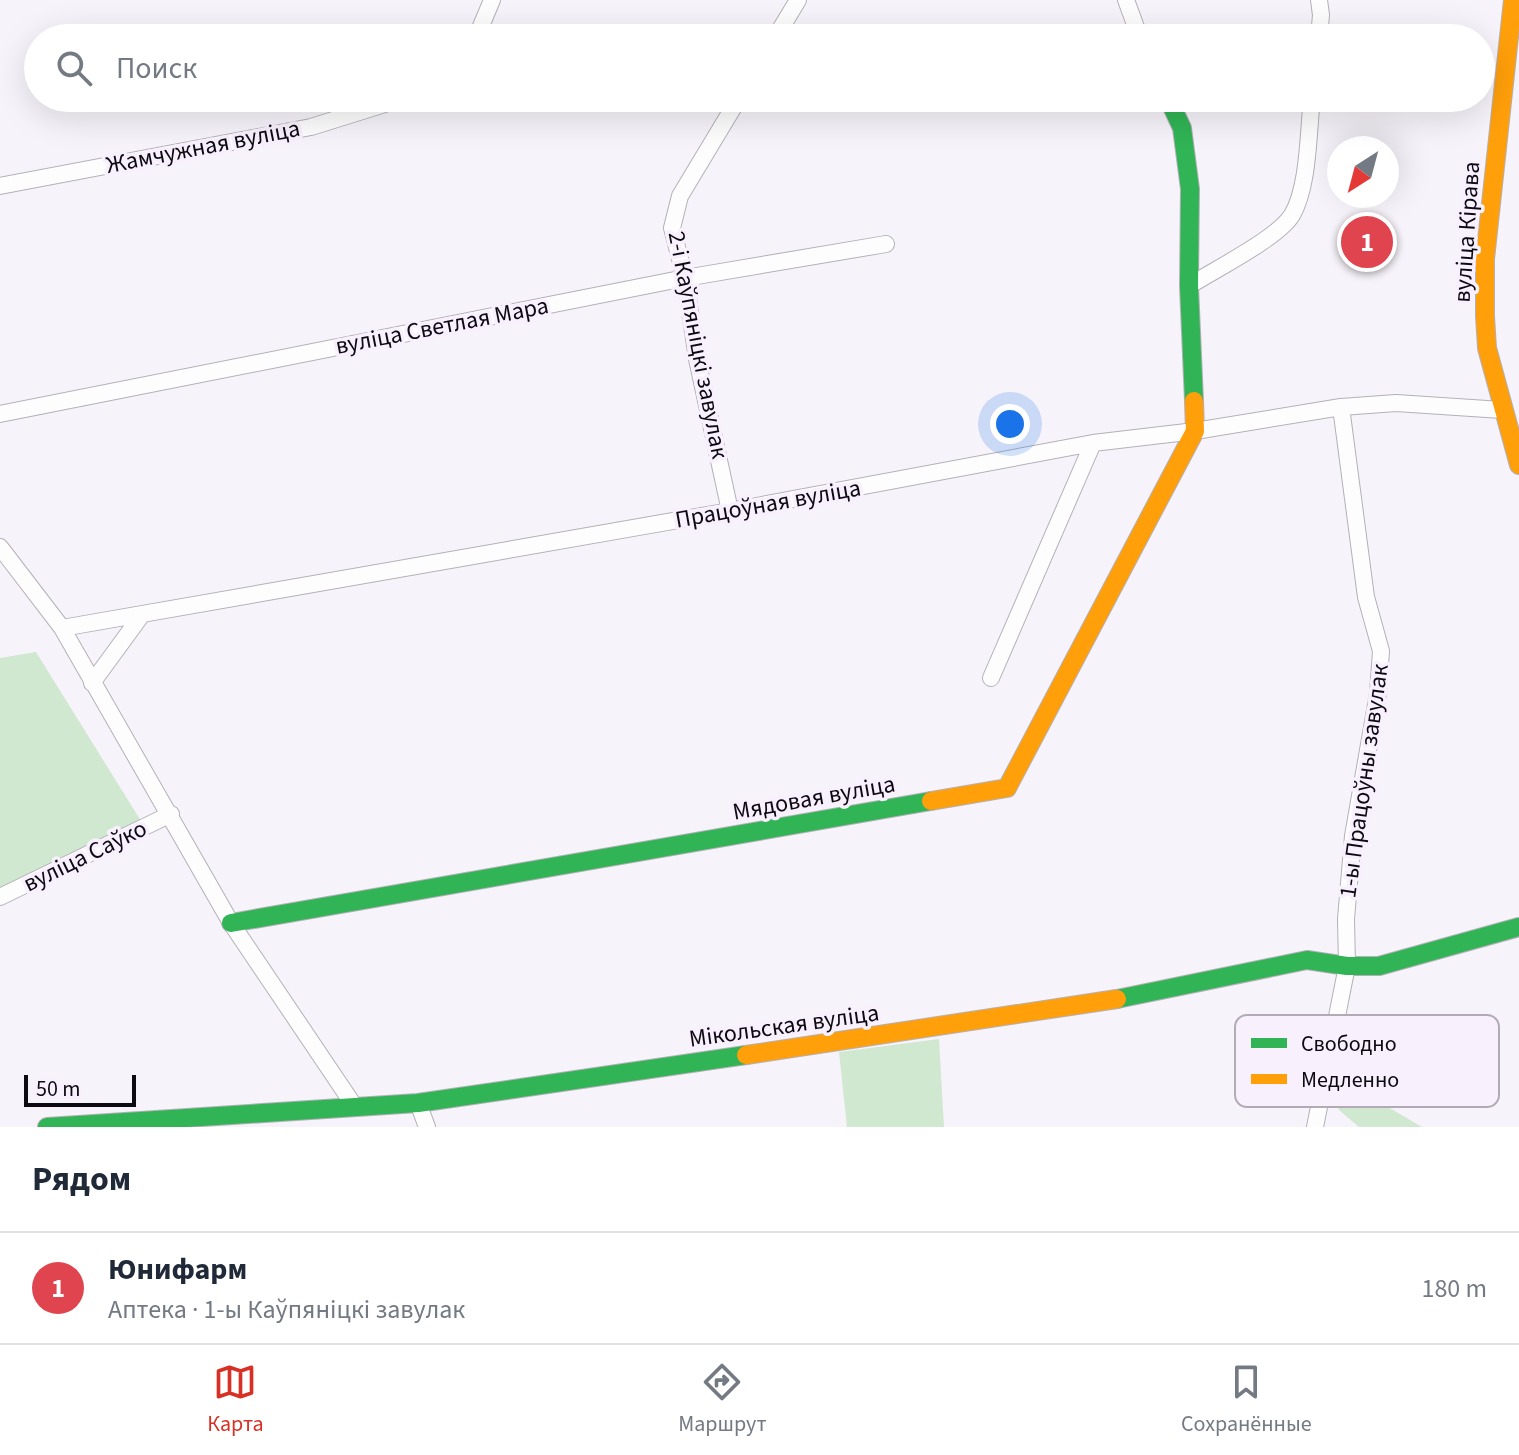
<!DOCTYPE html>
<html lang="ru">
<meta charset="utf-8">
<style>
body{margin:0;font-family:"Source Sans 3",sans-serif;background:#f2f2f3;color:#1f2937}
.compass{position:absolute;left:1327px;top:136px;width:72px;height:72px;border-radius:50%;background:#fff;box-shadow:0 8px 32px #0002;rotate:216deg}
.scale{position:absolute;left:24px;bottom:20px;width:112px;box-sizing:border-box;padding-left:8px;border:4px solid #0e0a11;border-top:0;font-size:22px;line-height:28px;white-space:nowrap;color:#0e0a11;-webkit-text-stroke:6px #f8f0fd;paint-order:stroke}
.you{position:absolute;left:1010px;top:424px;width:28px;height:28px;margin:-20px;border:6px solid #fff;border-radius:50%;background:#1a73e8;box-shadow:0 0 0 12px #1a73e833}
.badge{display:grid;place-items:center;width:52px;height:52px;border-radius:50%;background:#d93025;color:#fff;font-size:26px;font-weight:700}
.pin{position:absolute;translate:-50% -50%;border:4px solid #fff;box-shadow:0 2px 8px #0006}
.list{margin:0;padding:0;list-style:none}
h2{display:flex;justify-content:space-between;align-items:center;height:104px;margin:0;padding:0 32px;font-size:34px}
h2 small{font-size:26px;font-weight:400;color:#747a83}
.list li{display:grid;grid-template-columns:52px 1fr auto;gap:24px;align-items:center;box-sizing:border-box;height:112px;padding:0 32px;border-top:2px solid #e0e1e3}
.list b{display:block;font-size:30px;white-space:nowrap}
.list p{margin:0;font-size:26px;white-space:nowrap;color:#747a83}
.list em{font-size:26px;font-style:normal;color:#747a83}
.icon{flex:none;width:44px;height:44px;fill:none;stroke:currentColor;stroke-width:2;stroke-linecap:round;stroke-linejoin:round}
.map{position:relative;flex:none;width:1519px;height:1127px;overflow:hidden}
.search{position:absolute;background:#fff;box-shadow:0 8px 32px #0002;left:24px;right:24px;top:24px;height:88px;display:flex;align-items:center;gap:20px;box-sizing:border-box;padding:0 28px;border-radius:44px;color:#747a83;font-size:30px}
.sheet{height:216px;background:#fff}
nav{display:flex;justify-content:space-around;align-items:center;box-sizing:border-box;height:112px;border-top:2px solid #e0e1e3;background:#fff;font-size:22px;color:#747a83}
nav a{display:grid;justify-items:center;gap:4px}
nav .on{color:#d93025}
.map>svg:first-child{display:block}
.green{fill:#d0e7d0}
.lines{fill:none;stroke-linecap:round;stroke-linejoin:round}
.street-casing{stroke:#b4b0b7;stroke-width:18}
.fast-casing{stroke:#b4b0b7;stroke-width:20}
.slow-casing{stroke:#b4b0b7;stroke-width:20}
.street{stroke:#fefdfe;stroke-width:16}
.fast{stroke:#30b455;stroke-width:18}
.slow{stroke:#ff9f0a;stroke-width:18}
.labels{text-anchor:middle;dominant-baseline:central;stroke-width:7;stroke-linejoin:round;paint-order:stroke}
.street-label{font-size:24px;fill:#0e0a11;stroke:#f8f0fd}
.key{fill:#f8f0fd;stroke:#b2abb6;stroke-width:2}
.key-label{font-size:22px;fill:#0e0a11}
</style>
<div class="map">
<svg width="1519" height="1127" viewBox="0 0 1519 1127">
<rect width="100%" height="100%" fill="#f7f3fa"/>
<!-- green -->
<path class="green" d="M 36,652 L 141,821 L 0,889 L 0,658 Z
M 939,1039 L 944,1127 L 847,1127 L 839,1052 Z
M 1359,1090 L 1422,1127 L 1359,1127 L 1338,1109 Z"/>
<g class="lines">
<defs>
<path id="street" d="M 1126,0 L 1140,38
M 476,38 L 492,0
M 775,38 L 798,0
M 1319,38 L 1321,15 L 1319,0
M 0,186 L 311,127 L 404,98
M 1189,286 C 1214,270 1278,238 1292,215 C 1309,186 1308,132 1312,98
M 0,414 L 685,278 L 886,244
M 730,511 L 697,359 L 685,278 L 672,228 L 680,196 L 739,98
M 0,547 L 62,628 L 231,923 L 355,1107
M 62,628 L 730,511 L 1093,443 L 1195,431 L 1341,407 L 1396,403 L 1502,410
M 991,678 L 1093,443
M 92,683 L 141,616
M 0,897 L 171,814
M 418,1103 L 427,1127
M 1315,1127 L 1347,966 L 1346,919 L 1353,836 L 1378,693 L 1381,651 L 1366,597 L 1341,407"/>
<path id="fast" d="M 1168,98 L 1182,128 L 1190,189 L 1189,286 L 1194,401
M 231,923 L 931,801
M 1117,999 L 1307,960 L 1347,966 L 1379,966 L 1519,927
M 47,1127 L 418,1103 L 746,1055"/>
<path id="slow" d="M 1513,0 L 1485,259 L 1485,316 L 1487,348 L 1519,465
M 931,801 L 1007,788 L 1195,431 L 1194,401
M 746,1055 L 1117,999"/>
</defs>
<!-- street casing -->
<use href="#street" class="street-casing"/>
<!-- fast casing -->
<use href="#fast" class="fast-casing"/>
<!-- slow casing -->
<use href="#slow" class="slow-casing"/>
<!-- street -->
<use href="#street" class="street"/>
<!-- fast -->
<use href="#fast" class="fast"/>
<!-- slow -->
<use href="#slow" class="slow"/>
</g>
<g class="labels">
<!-- street labels -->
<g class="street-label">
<text transform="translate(203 147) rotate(-11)">Жамчужная вуліца</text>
<text transform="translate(1467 232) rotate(-86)">вуліца Кірава</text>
<text transform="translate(442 326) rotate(-11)">вуліца Светлая Мара</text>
<text transform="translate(698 345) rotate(79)">2-і Каўпяніцкі завулак</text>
<text transform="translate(768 504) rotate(-10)">Працоўная вуліца</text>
<text transform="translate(1364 781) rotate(-82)">1-ы Працоўны завулак</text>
<text transform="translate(814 798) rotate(-10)">Мядовая вуліца</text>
<text transform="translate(85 856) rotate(-26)">вуліца Саўко</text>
<text transform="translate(784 1026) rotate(-8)">Мікольская вуліца</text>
</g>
</g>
<!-- legend -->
<rect x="1235" y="1015" width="264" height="92" rx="12" class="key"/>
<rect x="1251" y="1038" width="36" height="10" fill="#30b455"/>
<rect x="1251" y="1074" width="36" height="10" fill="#ff9f0a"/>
<g class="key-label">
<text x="1301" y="1051">Свободно</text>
<text x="1301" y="1087">Медленно</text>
</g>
</svg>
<svg class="compass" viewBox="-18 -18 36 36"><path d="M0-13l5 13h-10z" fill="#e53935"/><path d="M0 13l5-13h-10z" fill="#747a83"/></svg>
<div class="scale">50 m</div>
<div class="you"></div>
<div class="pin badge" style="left:1367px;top:242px;background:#e0444e">1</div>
<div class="search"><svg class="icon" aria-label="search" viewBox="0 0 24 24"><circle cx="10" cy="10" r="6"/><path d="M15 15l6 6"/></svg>Поиск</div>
</div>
<section class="sheet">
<h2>Рядом<small></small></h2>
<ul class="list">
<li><span class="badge" style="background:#e0444e">1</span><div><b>Юнифарм</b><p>Аптека · 1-ы Каўпяніцкі завулак</p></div><em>180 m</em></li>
</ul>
</section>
<nav>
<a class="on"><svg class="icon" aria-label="map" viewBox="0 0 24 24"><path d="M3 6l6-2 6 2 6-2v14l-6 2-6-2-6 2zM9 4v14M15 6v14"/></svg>Карта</a>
<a><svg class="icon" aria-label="directions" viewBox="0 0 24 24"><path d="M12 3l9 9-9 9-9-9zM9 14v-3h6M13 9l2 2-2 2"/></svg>Маршрут</a>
<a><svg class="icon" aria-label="saved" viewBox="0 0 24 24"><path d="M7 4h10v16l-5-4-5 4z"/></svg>Сохранённые</a>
</nav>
